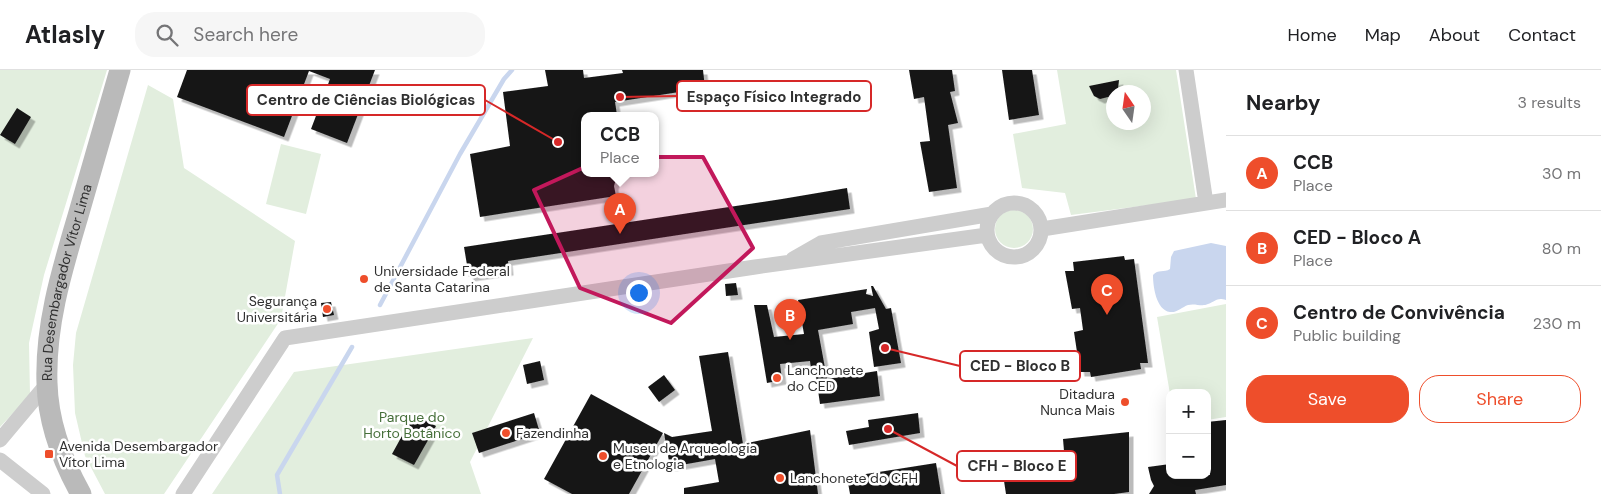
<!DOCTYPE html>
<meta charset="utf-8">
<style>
body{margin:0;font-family:"DM Sans",sans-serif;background:#f6f6f6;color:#202124}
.controls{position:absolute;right:15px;bottom:15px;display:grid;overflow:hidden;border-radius:10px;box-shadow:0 5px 20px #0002}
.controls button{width:45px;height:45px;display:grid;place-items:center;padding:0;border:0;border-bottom:1px solid #e0e0e0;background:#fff;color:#202124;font:25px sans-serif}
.compass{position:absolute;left:1106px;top:15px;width:45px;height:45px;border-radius:50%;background:#fff;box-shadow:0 5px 20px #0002;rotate:347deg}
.you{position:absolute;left:638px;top:222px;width:18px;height:18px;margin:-12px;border:4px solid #fff;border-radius:50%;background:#1a73e8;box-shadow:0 0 0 8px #1a73e833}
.badge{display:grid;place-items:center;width:32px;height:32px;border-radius:50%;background:#ee4e2b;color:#fff;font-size:16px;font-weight:700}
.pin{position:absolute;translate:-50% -41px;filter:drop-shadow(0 1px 2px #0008)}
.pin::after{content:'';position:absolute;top:26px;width:18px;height:15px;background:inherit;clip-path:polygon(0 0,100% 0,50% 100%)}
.popup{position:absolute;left:581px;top:42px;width:78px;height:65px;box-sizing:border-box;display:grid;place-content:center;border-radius:10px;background:#fff;filter:drop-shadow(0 1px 4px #0005);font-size:16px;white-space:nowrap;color:#757577}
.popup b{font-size:19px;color:#202124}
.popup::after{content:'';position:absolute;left:50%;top:100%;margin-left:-10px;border:10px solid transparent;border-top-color:#fff}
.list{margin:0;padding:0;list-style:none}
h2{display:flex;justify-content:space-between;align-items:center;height:65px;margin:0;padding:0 20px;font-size:21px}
h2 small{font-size:16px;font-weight:400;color:#757577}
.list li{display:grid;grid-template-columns:32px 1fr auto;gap:15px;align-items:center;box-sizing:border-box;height:75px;padding:0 20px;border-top:1px solid #e0e0e0}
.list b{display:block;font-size:19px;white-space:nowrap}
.list p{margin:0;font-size:16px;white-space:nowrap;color:#757577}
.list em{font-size:16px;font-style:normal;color:#757577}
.actions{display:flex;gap:10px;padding:15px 20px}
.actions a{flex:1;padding:11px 0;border:1px solid #ee4e2b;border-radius:20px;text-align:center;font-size:18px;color:#ee4e2b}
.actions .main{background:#ee4e2b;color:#fff}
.icon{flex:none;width:28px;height:28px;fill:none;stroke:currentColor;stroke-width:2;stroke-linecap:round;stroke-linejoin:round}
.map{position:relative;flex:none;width:1226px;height:424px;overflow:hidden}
header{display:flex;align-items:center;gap:30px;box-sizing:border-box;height:70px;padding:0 25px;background:#fff;border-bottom:1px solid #e0e0e0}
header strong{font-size:24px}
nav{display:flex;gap:28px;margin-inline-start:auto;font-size:18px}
.search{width:350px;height:45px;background:#f6f6f6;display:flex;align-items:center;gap:12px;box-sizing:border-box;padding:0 18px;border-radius:20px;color:#757577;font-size:19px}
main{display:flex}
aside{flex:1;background:#fff}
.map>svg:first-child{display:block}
.green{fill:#e2eede;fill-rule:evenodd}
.water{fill:#c9d6ee}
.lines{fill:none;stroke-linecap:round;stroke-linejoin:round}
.stream{stroke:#c9d6ee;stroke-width:4.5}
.building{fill:#171717;filter:url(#shadow)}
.street{stroke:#cdcdcd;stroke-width:15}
.secondary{stroke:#bababa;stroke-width:21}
.marked{fill:#c2185b;fill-opacity:0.2;stroke:#c2185b;stroke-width:4;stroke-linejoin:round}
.poi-dot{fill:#ee4e2b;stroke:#fff;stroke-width:2}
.labels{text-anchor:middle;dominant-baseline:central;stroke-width:5;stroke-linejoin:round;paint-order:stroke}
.poi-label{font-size:14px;fill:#303030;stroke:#fff;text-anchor:start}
.street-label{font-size:14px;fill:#303030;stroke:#fff}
.park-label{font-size:14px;fill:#466f3a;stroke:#fff}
.leader{fill:none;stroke:#d62828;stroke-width:2}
.callout-dot{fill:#d62828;stroke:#fff;stroke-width:2}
.callout{fill:#fff;stroke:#d62828;stroke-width:2}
.callout-label{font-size:15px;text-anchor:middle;font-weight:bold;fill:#303030}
</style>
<header>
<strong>Atlasly</strong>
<div class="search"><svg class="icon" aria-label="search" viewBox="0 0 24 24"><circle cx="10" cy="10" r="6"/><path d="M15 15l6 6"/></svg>Search here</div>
<nav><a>Home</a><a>Map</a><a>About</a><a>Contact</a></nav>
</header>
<main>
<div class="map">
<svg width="1226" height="424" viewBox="0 0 1226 424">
<defs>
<filter id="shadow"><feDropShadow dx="4.5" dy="4.5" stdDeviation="0" flood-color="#0004"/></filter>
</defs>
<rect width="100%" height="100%" fill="#fff"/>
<!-- green -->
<path class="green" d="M 0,0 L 107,0 L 44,205 L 29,273 L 30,325 L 0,357 Z
M 1057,0 L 1176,0 L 1196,129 L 1071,145 L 1065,123 L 1022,118 L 1013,64 L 1066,54 ZM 1114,22 L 1144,22 L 1144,52 L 1114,52 Z
M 148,15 L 173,29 L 184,98 L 295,171 L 281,249 L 164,424 L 105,424 L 85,386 L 75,343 L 73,295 L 76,263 Z
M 281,74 L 321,84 L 306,144 L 266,134 Z
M995 159a19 19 0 1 1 38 0a19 19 0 1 1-38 0Z
M 1226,234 L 1226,347 L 1207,350 L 1207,323 L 1170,323 L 1170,324 L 1157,247 Z
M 533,268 L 470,392 L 481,424 L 212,424 L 294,302 Z"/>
<!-- water -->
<path class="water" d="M 1211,173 L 1226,176 L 1226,230 C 1217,227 1216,231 1208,234 C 1202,237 1195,233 1188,235 C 1182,237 1177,243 1170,242 C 1156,240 1153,216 1153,205 C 1158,199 1164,203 1170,199 L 1171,187 L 1174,181 Z"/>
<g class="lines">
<!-- stream -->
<path class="stream" d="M 380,235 L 460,84 L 504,9 L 512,0
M 280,424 L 277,405 L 352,277"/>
</g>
<!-- building -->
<path class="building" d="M 187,0 L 375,0 L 347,73 L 311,59 L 330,9 L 309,1 L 284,67 L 177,27 Z
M 545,0 L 583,0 L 584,8 L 623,3 L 622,0 L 703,0 L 705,18 L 615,32 L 617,45 L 585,45 L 585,103 L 614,103 L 616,109 L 614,116 L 616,126 L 480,147 L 470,84 L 510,76 L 503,22 L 548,16 Z
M 909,0 L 952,0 L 955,21 L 950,22 L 958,53 L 948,55 L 957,118 L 929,122 L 920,72 L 930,71 L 924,27 L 914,29 Z
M 1002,0 L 1032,0 L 1039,45 L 1009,50 Z
M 1119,10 L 1118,19 L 1114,22 L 1112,26 L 1100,29 L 1094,26 L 1089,16 Z
M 17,38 L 31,47 L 15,74 L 0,65 Z
M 847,118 L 850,139 L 508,191 L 509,201 L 469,207 L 464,177 L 782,129 Z
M 1124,186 L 1125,190 L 1134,189 L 1148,293 L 1140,293 L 1141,299 L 1091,307 L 1090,302 L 1080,302 L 1074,262 L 1083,260 L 1080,238 L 1072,239 L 1065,201 L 1074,201 L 1073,192 Z
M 736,213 L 738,225 L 726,226 L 725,214 Z
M 871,216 L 873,216 L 886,239 L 891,238 L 901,293 L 874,297 L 869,262 L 879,259 L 875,238 L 851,242 L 853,254 L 818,260 L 827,309 L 877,301 L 880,326 L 820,334 L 816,306 L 812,306 L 810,291 L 780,294 L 782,310 L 767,313 L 754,235 L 767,235 L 774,267 L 804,264 L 798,230 L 867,219 L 866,224 L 873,226 Z
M 331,232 L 334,245 L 323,247 L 321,233 Z
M 728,282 L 743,374 L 810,360 L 818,424 L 684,424 L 684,418 L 719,412 L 715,389 L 670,397 L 664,363 L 672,367 L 712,361 L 699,286 Z
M 540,291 L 544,310 L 527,314 L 523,295 Z
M 664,305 L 675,320 L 659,332 L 648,317 Z
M 591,324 L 663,363 L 629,424 L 572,424 L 544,409 Z
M 534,343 L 540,363 L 479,383 L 472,363 Z
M 918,343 L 920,363 L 849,375 L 846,361 L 869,357 L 868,350 Z
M 414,344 L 436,356 L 414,395 L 392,384 Z
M 1226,350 L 1226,415 L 1195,420 L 1196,424 L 1149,424 L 1154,416 L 1151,410 L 1148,397 L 1170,394 L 1170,405 L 1210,405 L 1207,385 L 1207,352 Z
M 1129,362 L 1129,422 L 1114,424 L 1006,424 L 1002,398 L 1037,392 L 1037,396 L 1065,393 L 1063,369 Z
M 936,393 L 941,424 L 850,424 L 847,407 Z"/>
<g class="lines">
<!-- street -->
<path class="street" d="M 1186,0 L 1206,133
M987 160a27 27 0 1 1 54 0a27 27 0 1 1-54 0Z
M 1042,159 L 1226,130
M 793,189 L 821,173 L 992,144
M 0,370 L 47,314
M 0,390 L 43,424
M 183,424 L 285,268 L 755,197 L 987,165"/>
<!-- secondary -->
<path class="secondary" id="s1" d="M 81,424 C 62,390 48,352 47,313 C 45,255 62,200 78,146 C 92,97 106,49 120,0"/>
</g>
<!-- marked area -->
<path class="marked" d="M 607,87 L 703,87 L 753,178 L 671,253 L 580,218 L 534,120 Z"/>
<!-- markers -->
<g class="poi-dot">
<circle cx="364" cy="209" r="5"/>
<circle cx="327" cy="239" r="5"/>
<circle cx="777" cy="308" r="5"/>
<circle cx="1125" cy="332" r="5"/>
<circle cx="506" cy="363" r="5"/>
<rect x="44" y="379" width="10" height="10" rx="2.5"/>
<circle cx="603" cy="386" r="5"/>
<circle cx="780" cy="408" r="5"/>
</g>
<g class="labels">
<!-- poi labels -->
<g class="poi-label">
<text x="374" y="201">Universidade Federal<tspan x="374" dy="16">de Santa Catarina</tspan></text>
<text x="317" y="231" text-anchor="end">Segurança<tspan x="317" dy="16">Universitária</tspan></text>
<text x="787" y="300">Lanchonete<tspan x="787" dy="16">do CED</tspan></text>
<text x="1115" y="324" text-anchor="end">Ditadura<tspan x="1115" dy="16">Nunca Mais</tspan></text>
<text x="516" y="363">Fazendinha</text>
<text x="59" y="376">Avenida Desembargador<tspan x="59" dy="16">Vítor Lima</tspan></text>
<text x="613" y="378">Museu de Arqueologia<tspan x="613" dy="16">e Etnologia</tspan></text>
<text x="790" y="408">Lanchonete do CFH</text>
</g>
<!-- street labels -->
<g class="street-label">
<text stroke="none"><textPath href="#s1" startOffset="220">Rua Desembargador Vítor Lima</textPath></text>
</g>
<!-- park labels -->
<g class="park-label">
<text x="412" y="347">Parque do<tspan x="412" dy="16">Horto Botânico</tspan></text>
</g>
</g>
<!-- callouts -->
<path class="leader" d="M620 27L677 26M558 72L485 30M885 278L960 296M888 359L957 396"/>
<g class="callout-dot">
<circle cx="620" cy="27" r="5"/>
<circle cx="558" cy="72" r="5"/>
<circle cx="885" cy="278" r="5"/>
<circle cx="888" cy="359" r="5"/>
</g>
<g class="callout">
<rect x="677" y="11" width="194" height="30" rx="5"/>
<rect x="247" y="15" width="238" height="30" rx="5"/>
<rect x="960" y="281" width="120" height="30" rx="5"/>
<rect x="957" y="381" width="119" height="30" rx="5"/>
</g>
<g class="callout-label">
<text x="774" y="32">Espaço Físico Integrado</text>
<text x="366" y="35">Centro de Ciências Biológicas</text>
<text x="1020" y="301">CED - Bloco B</text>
<text x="1017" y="401">CFH - Bloco E</text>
</g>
</svg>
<div class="controls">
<button>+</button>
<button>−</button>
</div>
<svg class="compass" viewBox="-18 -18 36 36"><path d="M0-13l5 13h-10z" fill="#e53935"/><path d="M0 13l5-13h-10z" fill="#757577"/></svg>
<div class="you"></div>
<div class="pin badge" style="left:620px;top:164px">A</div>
<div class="popup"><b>CCB</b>Place</div>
<div class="pin badge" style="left:790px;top:270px">B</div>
<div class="pin badge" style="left:1107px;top:245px">C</div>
</div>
<aside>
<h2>Nearby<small>3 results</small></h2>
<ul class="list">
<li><span class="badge">A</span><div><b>CCB</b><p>Place</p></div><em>30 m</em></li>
<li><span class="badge">B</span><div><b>CED - Bloco A</b><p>Place</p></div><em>80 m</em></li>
<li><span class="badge">C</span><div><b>Centro de Convivência</b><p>Public building</p></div><em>230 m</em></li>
</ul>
<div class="actions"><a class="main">Save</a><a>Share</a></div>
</aside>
</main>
